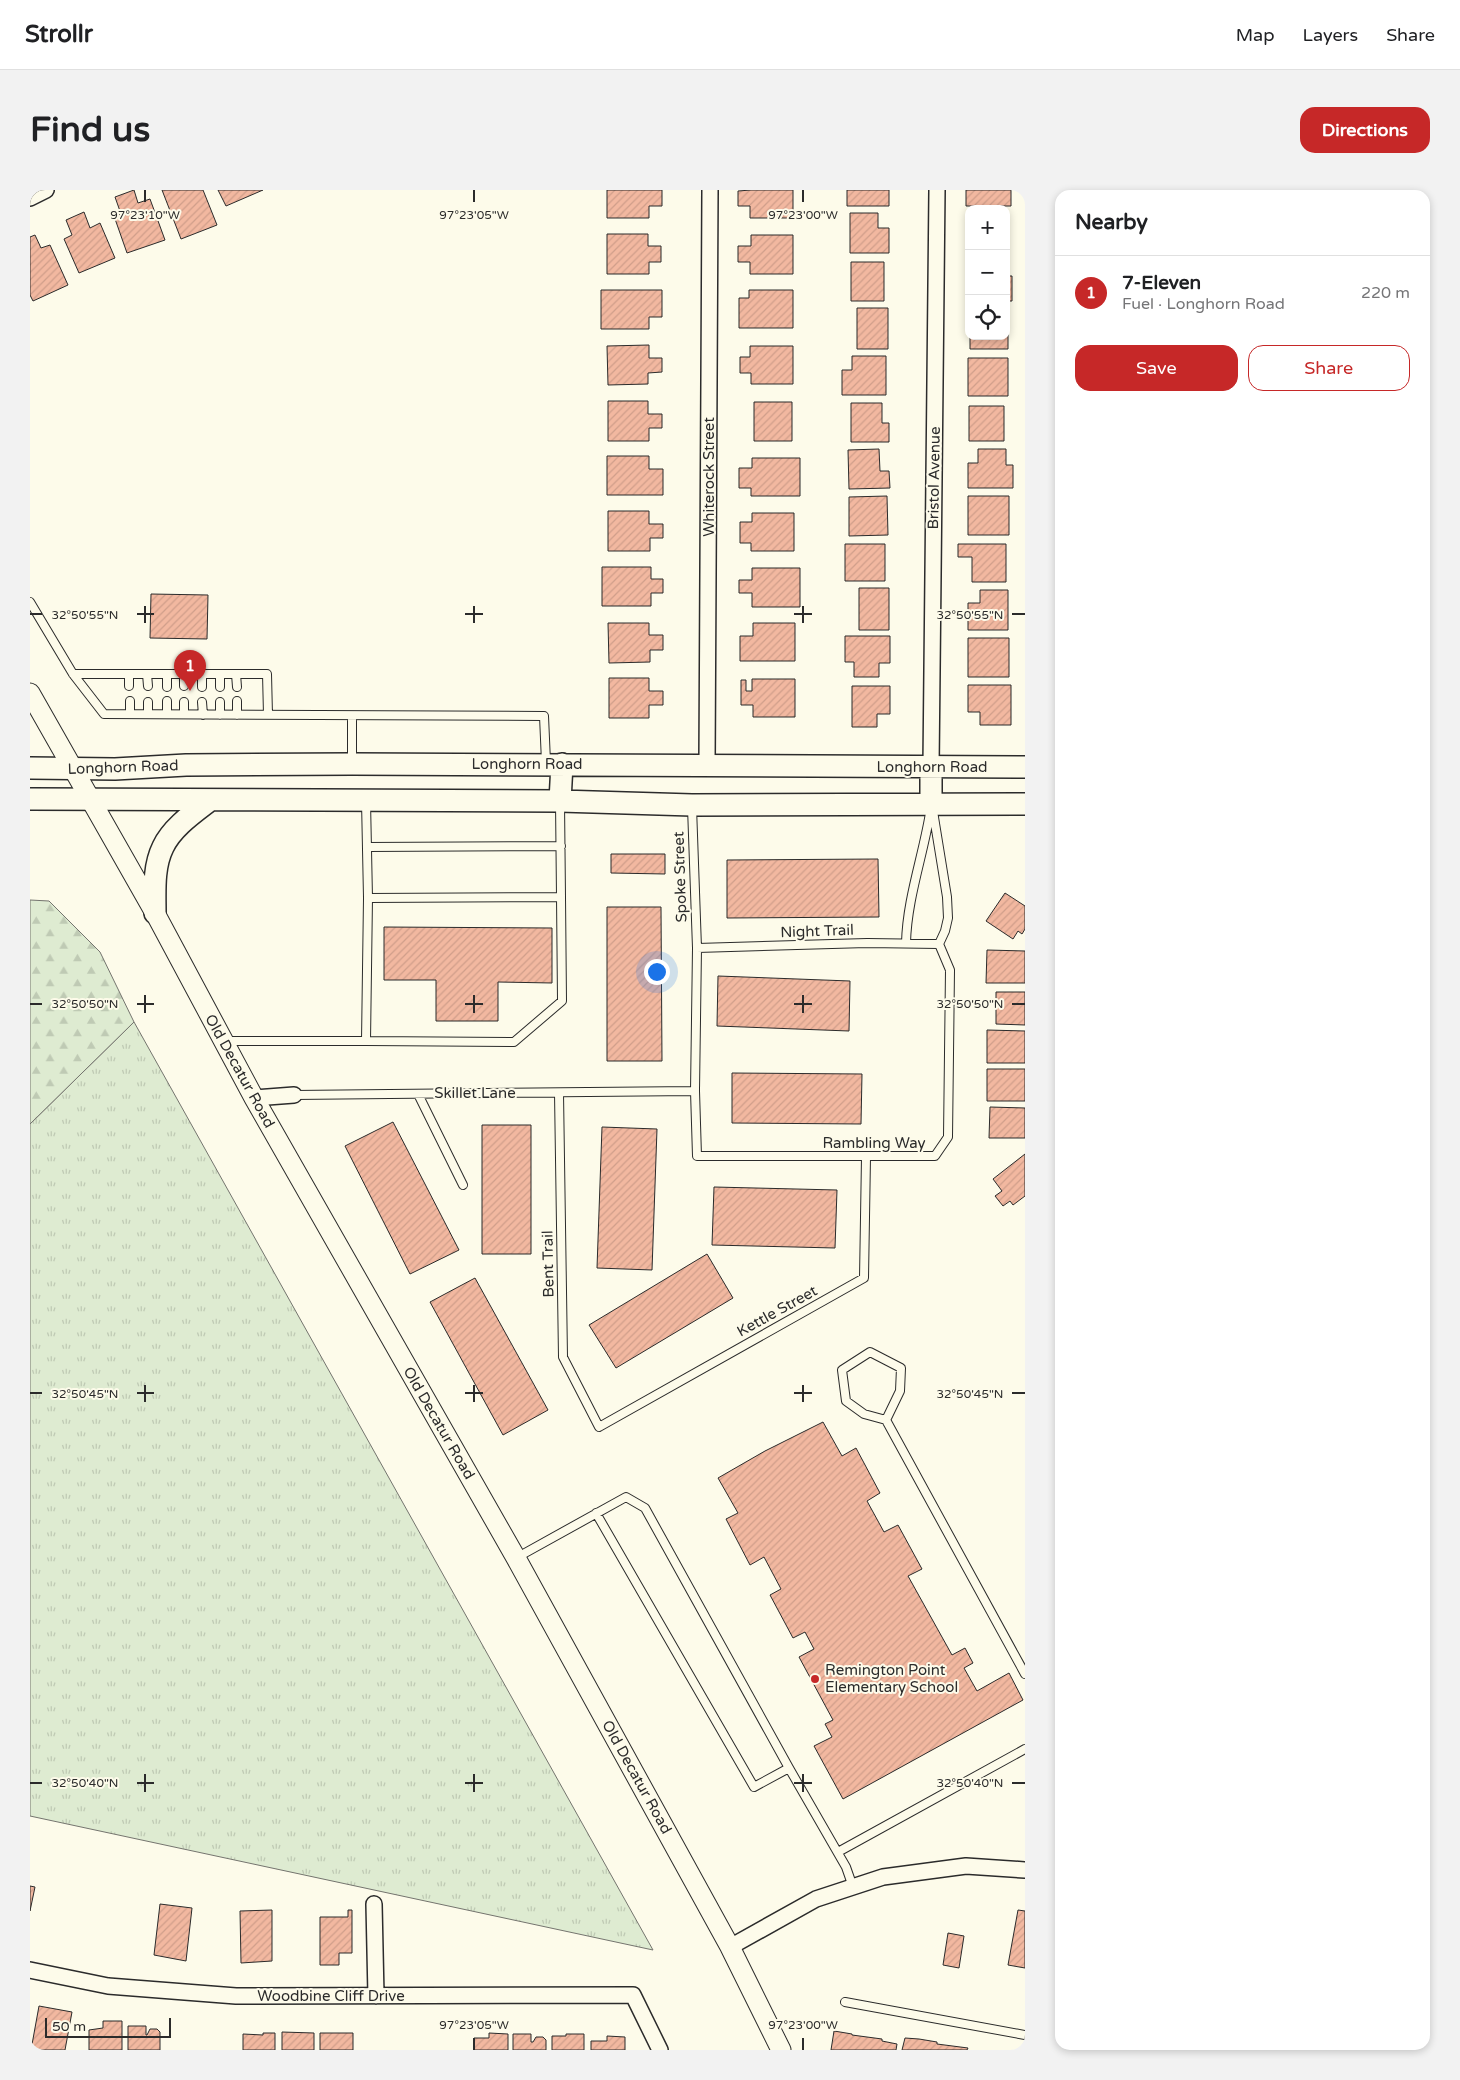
<!DOCTYPE html>
<meta charset="utf-8">
<style>
body{margin:0;font-family:"Varela Round",sans-serif;background:#f2f2f2;color:#202124}
.controls{position:absolute;right:15px;top:15px;display:grid;overflow:hidden;border-radius:10px;box-shadow:0 2px 8px #0003}
.controls button{width:45px;height:45px;display:grid;place-items:center;padding:0;border:0;border-bottom:1px solid #e0e0e0;background:#fff;color:#202124;font:25px sans-serif}
.scale{position:absolute;left:15px;bottom:12px;width:126px;box-sizing:border-box;padding-left:5px;border:2px solid #2b2b2b;border-top:0;font-size:14px;line-height:18px;white-space:nowrap;color:#2b2b2b;-webkit-text-stroke:4px #fdfbea;paint-order:stroke}
.you{position:absolute;left:626px;top:781px;width:18px;height:18px;margin:-12px;border:4px solid #fff;border-radius:50%;background:#1a73e8;box-shadow:0 0 0 8px #1a73e833}
.badge{display:grid;place-items:center;width:32px;height:32px;border-radius:50%;background:#c62828;color:#fff;font-size:16px;font-weight:700}
.pin{position:absolute;translate:-50% -41px;filter:drop-shadow(0 1px 2px #0008)}
.pin::after{content:'';position:absolute;top:26px;width:18px;height:15px;background:inherit;clip-path:polygon(0 0,100% 0,50% 100%)}
.list{margin:0;padding:0;list-style:none}
h2{display:flex;justify-content:space-between;align-items:center;height:65px;margin:0;padding:0 20px;font-size:21px}
h2 small{font-size:16px;font-weight:400;color:#757577}
.list li{display:grid;grid-template-columns:32px 1fr auto;gap:15px;align-items:center;box-sizing:border-box;height:75px;padding:0 20px;border-top:1px solid #e0e0e0}
.list b{display:block;font-size:19px;white-space:nowrap}
.list p{margin:0;font-size:16px;white-space:nowrap;color:#757577}
.list em{font-size:16px;font-style:normal;color:#757577}
.actions{display:flex;gap:10px;padding:15px 20px}
.actions a{flex:1;padding:11px 0;border:1px solid #c62828;border-radius:15px;text-align:center;font-size:18px;color:#c62828}
.actions .main{background:#c62828;color:#fff}
.icon{flex:none;width:28px;height:28px;fill:none;stroke:currentColor;stroke-width:2;stroke-linecap:round;stroke-linejoin:round}
.map{position:relative;flex:none;width:995px;height:1860px;overflow:hidden;border-radius:15px}
header{display:flex;align-items:center;gap:30px;box-sizing:border-box;height:70px;padding:0 25px;background:#fff;border-bottom:1px solid #e0e0e0}
header strong{font-size:24px}
nav{display:flex;gap:28px;margin-inline-start:auto;font-size:18px}
.intro{display:flex;align-items:center;justify-content:space-between;box-sizing:border-box;height:120px;padding:0 30px}
h1{margin:0;font-size:35px}
.button{padding:12px 22px;border-radius:15px;background:#c62828;color:#fff;font-size:18px;font-weight:700}
main{display:flex;gap:30px;padding:0 30px}
aside{flex:1;background:#fff;border-radius:15px;box-shadow:0 2px 8px #0003}
.map>svg:first-child{display:block}
.grass{fill:url(#grass-tufts);stroke:#74746e}
.forest{fill:url(#forest-firs);stroke:#74746e}
.building{fill:url(#building-hatch);stroke:#2b2b2b}
.lines{fill:none;stroke-linecap:round;stroke-linejoin:round}
.service-casing{stroke:#2b2b2b;stroke-width:10}
.minor-casing{stroke:#2b2b2b;stroke-width:18}
.tertiary-casing{stroke:#2b2b2b;stroke-width:21}
.secondary-casing{stroke:#2b2b2b;stroke-width:24}
.service{stroke:#fdfbea;stroke-width:8}
.minor{stroke:#fdfbea;stroke-width:15}
.tertiary{stroke:#fdfbea;stroke-width:19}
.secondary{stroke:#fdfbea;stroke-width:21}
.ticks{fill:none;stroke:#2b2b2b;stroke-width:2}
.poi-dot{fill:#c62828;stroke:#fdfbea;stroke-width:2}
.labels{text-anchor:middle;dominant-baseline:central;stroke-width:4;stroke-linejoin:round;paint-order:stroke}
.street-label{font-size:15px;fill:#2b2b2b;stroke:#fdfbea}
.poi-label{font-size:15px;fill:#2b2b2b;stroke:#fdfbea;text-anchor:start}
.ticks-label{font-size:12px;text-anchor:middle;fill:#2b2b2b;stroke:#fdfbea;stroke-width:4;stroke-linejoin:round;paint-order:stroke}
</style>
<header>
<strong>Strollr</strong>
<nav><a>Map</a><a>Layers</a><a>Share</a></nav>
</header>
<div class="intro"><h1>Find us</h1><a class="button">Directions</a></div>
<main>
<div class="map">
<svg width="995" height="1860" viewBox="0 0 995 1860">
<defs>
<pattern id="grass-tufts" width="24" height="20" patternUnits="userSpaceOnUse" patternTransform="scale(1.25)"><rect width="24" height="20" fill="#deebd1"/><path d="M3 7l-1-3M5 7V3M7 7l1-3M15 17l-1-3M17 17v-4M19 17l1-3" fill="none" stroke="#bfcab4"/></pattern>
<pattern id="forest-firs" width="22" height="20" patternUnits="userSpaceOnUse" patternTransform="scale(1.25)"><rect width="22" height="20" fill="#deebd1"/><path d="M5 1l3.5 6h-7zM16 11l3.5 6h-7z" fill="#bfcab4"/></pattern>
<pattern id="building-hatch" width="6" height="6" patternUnits="userSpaceOnUse" patternTransform="scale(1.25)"><rect width="6" height="6" fill="#f2b8a0"/><path d="M-1 1l2-2M0 6l6-6M5 7l2-2" fill="none" stroke="#d09e8a"/></pattern>
</defs>
<rect width="100%" height="100%" fill="#fdfbea"/>
<!-- grass -->
<path class="grass" d="M 104,832 L 623,1760 L 0,1626 L 0,934 Z"/>
<!-- forest -->
<path class="forest" d="M 0,710 L 19,711 L 70,762 L 104,832 L 0,934 Z"/>
<!-- building -->
<path class="building" d="M 104,0 L 108,13 L 120,9 L 135,50 L 97,63 L 84,26 L 91,24 L 85,7 Z
M 132,0 L 173,0 L 187,35 L 151,49 Z
M 188,0 L 233,0 L 196,16 Z
M 577,0 L 632,0 L 632,16 L 619,16 L 619,28 L 577,28 Z
M 721,0 L 763,0 L 763,28 L 720,28 L 720,16 L 708,16 L 708,1 Z
M 817,0 L 859,0 L 859,16 L 817,16 Z
M 936,0 L 981,0 L 981,16 L 936,16 Z
M 54,22 L 60,38 L 70,33 L 85,68 L 49,83 L 34,49 L 42,45 L 36,30 Z
M 820,23 L 848,23 L 848,38 L 859,38 L 859,63 L 820,63 Z
M 938,24 L 939,24 L 939,64 L 938,64 Z
M 976,36 L 979,36 L 979,64 L 976,64 Z
M 577,44 L 618,44 L 618,56 L 631,56 L 631,72 L 619,72 L 619,84 L 577,84 Z
M 5,45 L 11,58 L 20,55 L 38,95 L 3,111 L 0,105 L 0,47 Z
M 721,45 L 763,45 L 763,84 L 720,84 L 720,72 L 708,72 L 708,56 L 721,56 Z
M 821,72 L 854,72 L 854,111 L 821,111 Z
M 976,86 L 982,86 L 982,111 L 976,111 Z
M 571,100 L 632,100 L 632,127 L 619,127 L 619,139 L 571,139 Z
M 719,100 L 763,100 L 763,138 L 709,138 L 709,108 L 719,108 Z
M 827,118 L 858,118 L 858,159 L 827,159 Z
M 976,121 L 978,121 L 978,159 L 940,159 L 940,146 L 976,146 Z
M 619,155 L 619,168 L 632,168 L 632,182 L 618,183 L 618,194 L 578,195 L 577,156 Z
M 720,156 L 763,156 L 763,194 L 721,194 L 721,183 L 710,183 L 710,167 L 720,167 Z
M 822,166 L 856,166 L 856,205 L 812,205 L 812,180 L 822,180 Z
M 938,168 L 978,168 L 978,206 L 938,206 Z
M 578,211 L 618,211 L 618,224 L 632,224 L 632,238 L 619,238 L 619,251 L 578,251 Z
M 724,212 L 762,212 L 762,251 L 724,251 Z
M 821,213 L 852,213 L 852,233 L 859,233 L 859,252 L 821,252 Z
M 939,216 L 974,216 L 974,251 L 939,251 Z
M 849,259 L 850,281 L 859,281 L 860,298 L 819,299 L 818,260 Z
M 948,259 L 976,259 L 976,275 L 983,275 L 983,298 L 938,298 L 938,273 L 948,273 Z
M 577,266 L 619,266 L 619,279 L 633,279 L 633,305 L 577,305 Z
M 722,268 L 770,268 L 770,306 L 721,306 L 721,298 L 709,298 L 709,278 L 722,278 Z
M 857,306 L 858,345 L 819,346 L 819,307 Z
M 938,306 L 979,306 L 979,345 L 938,345 Z
M 578,321 L 619,321 L 619,334 L 633,334 L 633,348 L 620,348 L 620,361 L 578,361 Z
M 722,323 L 764,323 L 764,361 L 721,361 L 721,353 L 710,353 L 710,332 L 722,332 Z
M 815,354 L 855,354 L 855,391 L 815,391 Z
M 928,354 L 976,354 L 976,392 L 942,392 L 942,367 L 928,367 Z
M 572,377 L 621,377 L 621,389 L 633,389 L 633,403 L 621,403 L 621,416 L 572,416 Z
M 722,378 L 770,378 L 770,417 L 722,417 L 722,403 L 709,403 L 709,390 L 722,390 Z
M 829,398 L 859,398 L 859,440 L 829,440 Z
M 950,400 L 978,400 L 978,440 L 938,440 L 938,413 L 950,413 Z
M 121,404 L 178,405 L 177,449 L 120,448 Z
M 578,433 L 619,433 L 619,445 L 633,445 L 633,460 L 620,460 L 620,472 L 579,473 Z
M 723,433 L 765,433 L 765,471 L 710,471 L 710,446 L 723,446 Z
M 815,446 L 860,446 L 860,473 L 849,473 L 849,487 L 824,487 L 824,472 L 815,472 Z
M 938,448 L 979,448 L 979,487 L 938,487 Z
M 579,488 L 619,488 L 619,501 L 633,501 L 633,515 L 619,515 L 619,528 L 579,528 Z
M 722,489 L 765,489 L 765,527 L 723,527 L 723,515 L 711,515 L 711,490 L 716,490 L 716,501 L 722,501 Z
M 938,495 L 981,495 L 981,535 L 950,535 L 950,522 L 938,522 Z
M 822,496 L 860,496 L 860,524 L 847,524 L 847,537 L 822,537 Z
M 581,664 L 635,664 L 635,684 L 581,683 Z
M 848,669 L 849,727 L 697,728 L 697,670 Z
M 975,703 L 995,716 L 995,739 L 992,744 L 988,741 L 983,749 L 956,731 Z
M 577,717 L 631,717 L 632,871 L 577,871 Z
M 354,737 L 522,738 L 522,793 L 468,792 L 468,831 L 406,831 L 406,790 L 354,790 Z
M 957,760 L 995,761 L 995,793 L 956,793 Z
M 688,786 L 820,791 L 819,841 L 687,836 Z
M 966,802 L 995,802 L 995,835 L 966,834 Z
M 957,840 L 995,841 L 995,873 L 957,873 Z
M 957,879 L 995,879 L 995,911 L 957,911 Z
M 702,883 L 832,884 L 831,934 L 702,933 Z
M 960,917 L 995,918 L 995,948 L 959,948 Z
M 363,932 L 429,1060 L 380,1084 L 315,956 Z
M 452,935 L 501,935 L 501,1064 L 452,1064 Z
M 572,937 L 627,939 L 622,1080 L 567,1078 Z
M 995,964 L 995,1006 L 983,1015 L 980,1011 L 973,1016 L 965,1006 L 972,1001 L 963,989 Z
M 684,997 L 807,1000 L 805,1058 L 682,1055 Z
M 677,1064 L 703,1108 L 586,1178 L 559,1135 Z
M 445,1088 L 518,1220 L 473,1245 L 400,1112 Z
M 793,1232 L 812,1266 L 826,1258 L 850,1303 L 837,1311 L 854,1342 L 868,1335 L 892,1379 L 878,1386 L 922,1465 L 935,1458 L 943,1473 L 934,1478 L 947,1501 L 979,1483 L 993,1510 L 813,1609 L 784,1556 L 802,1547 L 795,1534 L 803,1530 L 769,1467 L 784,1459 L 775,1442 L 763,1448 L 740,1405 L 751,1399 L 734,1367 L 720,1375 L 696,1329 L 708,1323 L 688,1288 L 735,1261 Z
M 0,1696 L 5,1697 L 0,1721 Z
M 130,1714 L 162,1718 L 156,1771 L 124,1765 Z
M 242,1720 L 242,1771 L 211,1773 L 210,1721 Z
M 318,1720 L 322,1720 L 322,1763 L 309,1763 L 309,1775 L 290,1775 L 290,1727 L 318,1727 Z
M 988,1720 L 995,1721 L 995,1778 L 978,1775 Z
M 918,1743 L 934,1746 L 929,1778 L 913,1775 Z
M 9,1816 L 42,1822 L 35,1860 L 1,1860 Z
M 73,1831 L 92,1831 L 92,1860 L 59,1860 L 59,1840 L 73,1838 Z
M 98,1836 L 116,1836 L 116,1845 L 117,1845 L 120,1839 L 127,1839 L 130,1842 L 130,1860 L 98,1860 Z
M 804,1841 L 822,1844 L 822,1845 L 852,1849 L 852,1851 L 867,1854 L 866,1860 L 801,1860 Z
M 252,1842 L 284,1843 L 284,1860 L 252,1860 Z
M 233,1843 L 245,1843 L 245,1860 L 213,1860 L 213,1844 L 233,1845 Z
M 290,1843 L 323,1843 L 323,1860 L 290,1860 Z
M 459,1843 L 478,1844 L 478,1860 L 444,1860 L 444,1848 L 459,1848 Z
M 483,1844 L 501,1844 L 501,1852 L 503,1852 L 506,1847 L 513,1847 L 516,1850 L 516,1860 L 483,1860 Z
M 536,1844 L 554,1844 L 554,1860 L 522,1860 L 522,1846 L 536,1846 Z
M 577,1846 L 595,1847 L 595,1860 L 561,1860 L 561,1851 L 577,1851 Z
M 875,1848 L 889,1849 L 907,1852 L 907,1854 L 938,1858 L 937,1860 L 872,1860 Z"/>
<g class="lines">
<defs>
<path id="service" d="M 0,412 L 43,484 L 74,524 L 514,526 L 516,572
M 43,484 L 237,484 L 238,525
M 99,484 L 99,496
M 117,484 L 118,496
M 137,484 L 137,497
M 154,484 L 154,496
M 190,484 L 190,497
M 206,484 L 207,497
M 172,497 L 172,484
M 100,511 L 100,524
M 137,511 L 137,524
M 207,511 L 207,525
M 118,512 L 118,524
M 154,512 L 154,524
M 172,512 L 173,525
M 190,512 L 190,525
M 322,572 L 322,526
M 336,611 L 338,708 L 531,707 L 530,612
M 662,617 L 667,758 L 665,901 L 667,966 L 905,966 L 918,947 L 920,780 L 909,754 L 915,741 L 918,728 L 917,707 L 902,615
M 337,657 L 531,656
M 876,753 C 877,709 893,666 900,623
M 667,758 L 837,753 L 909,754
M 194,851 L 336,851 L 338,708
M 336,851 L 484,852 L 532,811 L 531,707
M 529,903 L 533,1167 L 569,1237 L 834,1088 L 836,967
M 388,904 L 433,995
M 264,905 L 665,901
M 856,1230 L 870,1201 L 871,1178 L 840,1162 L 812,1180 L 816,1211 L 834,1224 L 856,1230 L 995,1484
M 566,1323 L 724,1597 L 759,1578
M 486,1368 L 596,1307 L 615,1318 L 759,1578 L 816,1677 L 823,1697
M 808,1662 L 995,1559
M 815,1812 L 995,1845"/>
<path id="minor" d="M 0,8 L 16,0
M 677,575 L 680,0
M 901,577 L 907,0
M 224,908 L 264,905
M 344,1714 L 346,1806
M 700,1757 L 786,1709 L 853,1687 L 936,1676 L 995,1680
M 0,1780 L 78,1796 L 206,1806 L 603,1805 L 630,1860"/>
<path id="tertiary" d="M 0,503 L 125,723 L 224,908 L 486,1368 L 700,1757 L 751,1860"/>
<path id="secondary" d="M 901,577 L 901,613
M 0,578 L 85,579 L 156,575 L 322,574 L 995,577
M 0,609 L 530,611 L 662,615 L 995,614
M 530,611 L 532,574
M 125,723 C 125,702 123,677 133,657 C 142,638 162,624 179,611"/>
</defs>
<!-- service casing -->
<use href="#service" class="service-casing"/>
<!-- minor casing -->
<use href="#minor" class="minor-casing"/>
<!-- tertiary casing -->
<use href="#tertiary" class="tertiary-casing"/>
<!-- secondary casing -->
<use href="#secondary" class="secondary-casing"/>
<!-- service -->
<use href="#service" class="service"/>
<!-- minor -->
<use href="#minor" class="minor"/>
<!-- tertiary -->
<use href="#tertiary" class="tertiary"/>
<!-- secondary -->
<use href="#secondary" class="secondary"/>
</g>
<!-- ticks -->
<path class="ticks" d="M 115,0 L 115,12M 444,0 L 444,12M 773,0 L 773,12M 115,416 L 115,433M 444,416 L 444,433M 773,416 L 773,433M 0,424 L 12,424M 107,424 L 124,424M 435,424 L 453,424M 764,424 L 782,424M 982,424 L 995,424M 115,805 L 115,823M 444,805 L 444,823M 773,805 L 773,823M 0,814 L 12,814M 107,814 L 124,814M 435,814 L 453,814M 764,814 L 782,814M 982,814 L 995,814M 115,1195 L 115,1212M 444,1195 L 444,1212M 773,1195 L 773,1212M 0,1203 L 12,1203M 107,1203 L 124,1203M 435,1203 L 453,1203M 764,1203 L 782,1203M 982,1203 L 995,1203M 115,1584 L 115,1602M 444,1584 L 444,1602M 773,1584 L 773,1602M 0,1593 L 12,1593M 107,1593 L 124,1593M 435,1593 L 453,1593M 764,1593 L 782,1593M 982,1593 L 995,1593M 444,1848 L 444,1860M 773,1848 L 773,1860"/>
<!-- markers -->
<circle class="poi-dot" cx="785" cy="1489" r="5"/>
<g class="labels">
<!-- street labels -->
<g class="street-label">
<text transform="translate(679 287) rotate(-90)">Whiterock Street</text>
<text transform="translate(904 288) rotate(-89)">Bristol Avenue</text>
<text x="497" y="574">Longhorn Road</text>
<text transform="translate(93 577) rotate(-2)">Longhorn Road</text>
<text x="902" y="577">Longhorn Road</text>
<text transform="translate(650 687) rotate(-92)">Spoke Street</text>
<text transform="translate(787 741) rotate(-2)">Night Trail</text>
<text transform="translate(210 881) rotate(61)">Old Decatur Road</text>
<text x="445" y="903">Skillet Lane</text>
<text x="844" y="953">Rambling Way</text>
<text transform="translate(518 1074) rotate(-91)">Bent Trail</text>
<text transform="translate(747 1121) rotate(-29)">Kettle Street</text>
<text transform="translate(409 1233) rotate(60)">Old Decatur Road</text>
<text transform="translate(607 1587) rotate(61)">Old Decatur Road</text>
<text x="301" y="1806">Woodbine Cliff Drive</text>
</g>
<!-- poi labels -->
<g class="poi-label">
<text x="795" y="1480">Remington Point<tspan x="795" dy="17">Elementary School</tspan></text>
</g>
</g>
<g class="ticks-label">
<text x="115" y="29">97°23'10"W</text>
<text x="444" y="29">97°23'05"W</text>
<text x="773" y="29">97°23'00"W</text>
<text x="55" y="429">32°50'55"N</text>
<text x="940" y="429">32°50'55"N</text>
<text x="55" y="818">32°50'50"N</text>
<text x="940" y="818">32°50'50"N</text>
<text x="55" y="1208">32°50'45"N</text>
<text x="940" y="1208">32°50'45"N</text>
<text x="55" y="1597">32°50'40"N</text>
<text x="940" y="1597">32°50'40"N</text>
<text x="444" y="1839">97°23'05"W</text>
<text x="773" y="1839">97°23'00"W</text>
</g>
</svg>
<div class="controls">
<button>+</button>
<button>−</button>
<button><svg class="icon" aria-label="locate" viewBox="0 0 24 24"><circle cx="12" cy="12" r="6"/><path d="M12 2v4M12 18v4M2 12h4M18 12h4"/></svg></button>
</div>
<div class="scale">50 m</div>
<div class="you"></div>
<div class="pin badge" style="left:160px;top:501px">1</div>
</div>
<aside>
<h2>Nearby<small></small></h2>
<ul class="list">
<li><span class="badge">1</span><div><b>7-Eleven</b><p>Fuel · Longhorn Road</p></div><em>220 m</em></li>
</ul>
<div class="actions"><a class="main">Save</a><a>Share</a></div>
</aside>
</main>
